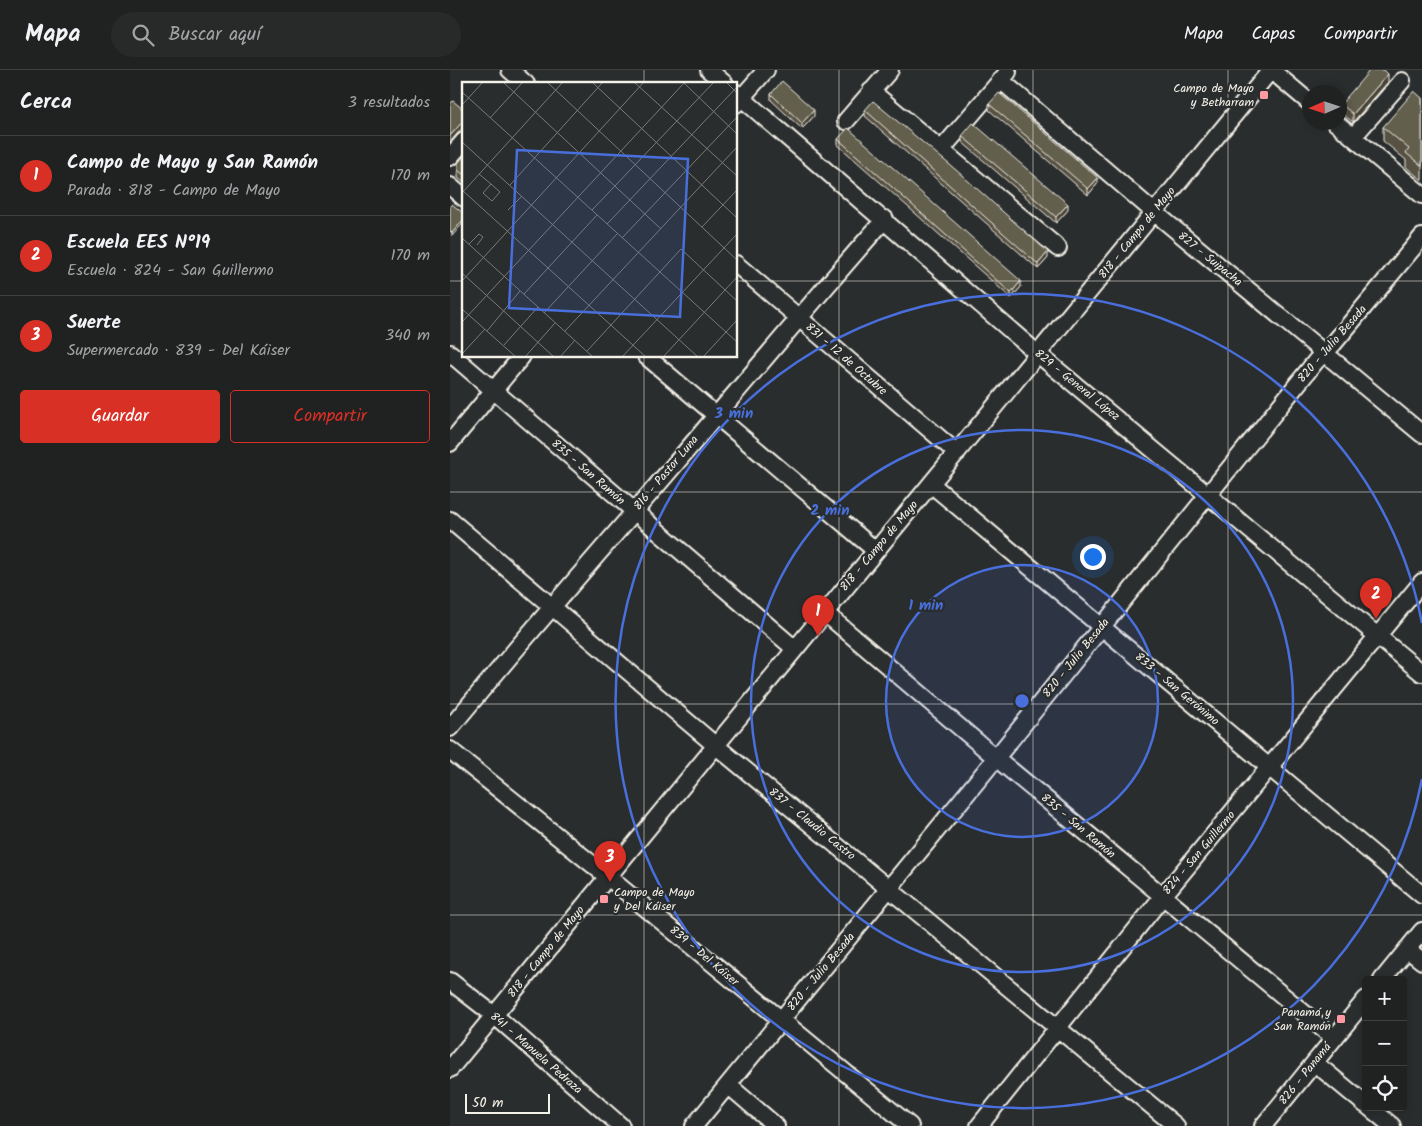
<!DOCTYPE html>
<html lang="es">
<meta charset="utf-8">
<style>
body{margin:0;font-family:Kalam,sans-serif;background:#282a2a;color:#f1f3f6}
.controls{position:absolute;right:15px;bottom:15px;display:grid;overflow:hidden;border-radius:5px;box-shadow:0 2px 8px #0003}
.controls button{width:45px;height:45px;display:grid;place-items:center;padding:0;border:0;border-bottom:1px solid #3d3f40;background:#202222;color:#f1f3f6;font:25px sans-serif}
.compass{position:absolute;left:852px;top:15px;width:45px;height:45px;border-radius:50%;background:#202222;box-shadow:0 2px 8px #0003;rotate:267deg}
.scale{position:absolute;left:15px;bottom:12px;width:85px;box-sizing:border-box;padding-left:5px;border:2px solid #f4f1e8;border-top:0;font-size:14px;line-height:18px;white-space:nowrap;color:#f4f1e8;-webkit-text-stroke:4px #2a2d2e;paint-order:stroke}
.you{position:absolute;left:642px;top:486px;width:18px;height:18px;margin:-12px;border:4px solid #fff;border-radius:50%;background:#1a73e8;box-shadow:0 0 0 8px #1a73e833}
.badge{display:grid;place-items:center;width:32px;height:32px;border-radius:50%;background:#d93025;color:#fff;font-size:16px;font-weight:700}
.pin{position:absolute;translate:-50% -41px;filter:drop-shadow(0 1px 2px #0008)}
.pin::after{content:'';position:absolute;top:26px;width:18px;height:15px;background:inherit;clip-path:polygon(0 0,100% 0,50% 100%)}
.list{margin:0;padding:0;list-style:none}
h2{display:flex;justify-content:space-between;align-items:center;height:65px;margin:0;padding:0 20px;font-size:21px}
h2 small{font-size:16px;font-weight:400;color:#a2a4a5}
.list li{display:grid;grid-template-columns:32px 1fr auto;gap:15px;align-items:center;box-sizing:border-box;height:80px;padding:0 20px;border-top:1px solid #3d3f40}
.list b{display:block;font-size:19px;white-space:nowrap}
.list p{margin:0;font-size:16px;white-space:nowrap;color:#a2a4a5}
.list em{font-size:16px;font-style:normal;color:#a2a4a5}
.actions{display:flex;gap:10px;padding:15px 20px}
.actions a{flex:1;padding:11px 0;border:1px solid #d93025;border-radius:5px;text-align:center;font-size:18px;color:#d93025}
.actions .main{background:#d93025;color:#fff}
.icon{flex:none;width:28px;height:28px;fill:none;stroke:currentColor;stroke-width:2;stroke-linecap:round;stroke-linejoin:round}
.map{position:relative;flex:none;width:972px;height:1056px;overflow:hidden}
header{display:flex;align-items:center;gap:30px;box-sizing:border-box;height:70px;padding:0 25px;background:#202222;border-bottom:1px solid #3d3f40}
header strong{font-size:24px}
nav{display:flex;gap:28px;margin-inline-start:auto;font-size:18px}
.search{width:350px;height:45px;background:#282a2a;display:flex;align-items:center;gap:12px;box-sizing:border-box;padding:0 18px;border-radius:28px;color:#a2a4a5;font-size:19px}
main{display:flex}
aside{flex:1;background:#202222}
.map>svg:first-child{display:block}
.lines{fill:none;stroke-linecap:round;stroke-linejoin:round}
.minor-casing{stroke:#f4f1e8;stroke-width:20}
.minor{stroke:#2a2d2e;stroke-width:16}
.wall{fill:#565142;stroke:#f4f1e8}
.shaded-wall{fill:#464236;stroke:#f4f1e8}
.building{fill:#645e4d;stroke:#f4f1e8}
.grid{fill:none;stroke:#f4f1e8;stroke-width:1;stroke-opacity:0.55}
.ring{fill:none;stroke:#486fdb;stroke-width:2.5}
.poi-dot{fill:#ff9aa2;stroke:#2a2d2e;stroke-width:2}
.labels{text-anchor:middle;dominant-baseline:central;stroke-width:4.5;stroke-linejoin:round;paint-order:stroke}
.poi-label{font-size:12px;fill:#f4f1e8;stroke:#2a2d2e;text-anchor:end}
.street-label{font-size:12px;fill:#f4f1e8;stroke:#2a2d2e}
.inset-road{fill:none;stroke:#7b7b78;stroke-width:1}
.view{fill:#486fdb;fill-opacity:0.15;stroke:#486fdb;stroke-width:2.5}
.inset-edge{fill:none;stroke:#f4f1e8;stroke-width:2.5}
.centre{fill:#486fdb;stroke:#2a2d2e;stroke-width:2.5}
.ring-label{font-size:15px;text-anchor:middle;font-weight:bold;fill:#486fdb;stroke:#2a2d2e;stroke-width:4.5;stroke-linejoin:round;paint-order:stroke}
</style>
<header>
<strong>Mapa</strong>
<div class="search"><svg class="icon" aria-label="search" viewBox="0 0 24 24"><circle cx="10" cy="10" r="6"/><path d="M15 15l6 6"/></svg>Buscar aquí</div>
<nav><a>Mapa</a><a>Capas</a><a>Compartir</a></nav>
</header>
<main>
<aside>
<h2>Cerca<small>3 resultados</small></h2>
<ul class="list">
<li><span class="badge">1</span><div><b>Campo de Mayo y San Ramón</b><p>Parada · 818 - Campo de Mayo</p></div><em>170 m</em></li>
<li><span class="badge">2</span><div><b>Escuela EES N°19</b><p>Escuela · 824 - San Guillermo</p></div><em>170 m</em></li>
<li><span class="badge">3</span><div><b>Suerte</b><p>Supermercado · 839 - Del Káiser</p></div><em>340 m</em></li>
</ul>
<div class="actions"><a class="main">Guardar</a><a>Compartir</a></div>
</aside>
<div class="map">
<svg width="972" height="1056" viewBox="0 0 972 1056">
<rect width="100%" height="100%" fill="#2a2d2e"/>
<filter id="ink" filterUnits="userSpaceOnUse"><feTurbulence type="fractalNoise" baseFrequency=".02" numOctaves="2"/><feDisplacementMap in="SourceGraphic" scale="10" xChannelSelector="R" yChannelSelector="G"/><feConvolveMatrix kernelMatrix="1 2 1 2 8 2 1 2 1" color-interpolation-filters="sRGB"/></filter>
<g filter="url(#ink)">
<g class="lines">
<defs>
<path id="minor" d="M 60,0 L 76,14
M 259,0 L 275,14
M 821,0 L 859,32
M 553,9 L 554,13 L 704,142 L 972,364
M 421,21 L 608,178
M 286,23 L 588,284 L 972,603
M 286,34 L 316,0
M 396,51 L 440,0
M 885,52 L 972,125
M 903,67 L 952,11
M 492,79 L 558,2
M 0,87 L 14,71
M 0,116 L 14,128
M 286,194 L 507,383
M 0,283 L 345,579
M 196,286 L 425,480
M 0,373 L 72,286
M 481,414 L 972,825
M 0,450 L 265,675 L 726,1056
M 374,542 L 546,688 L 884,968
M 0,658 C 60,585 122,514 184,442 C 268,345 349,246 435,149
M 0,680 L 158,807 L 460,1056
M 957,879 L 972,891
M 932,910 L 972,861
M 0,911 L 44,945 L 171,1056
M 865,993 L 916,1035
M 0,999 L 821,0
M 278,1015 L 326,1056
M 919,1037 L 942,1056
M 244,1056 L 546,688 L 866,291 L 884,273 L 972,167
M 529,1056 L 713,826 L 972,512
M 813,1056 L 916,929"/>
</defs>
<!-- minor casing -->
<use href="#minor" class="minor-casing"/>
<!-- minor -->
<use href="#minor" class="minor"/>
</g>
<!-- wall -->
<path class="wall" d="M 938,12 L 903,52 L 891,43 L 891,34 Z
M 321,24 L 364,46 L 352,59 L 321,30 Z
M 972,28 L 972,110 L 956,97 L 956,90 L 933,71 L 933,57 Z
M 539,34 L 648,113 L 638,125 L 539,40 Z
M 415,40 L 598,188 L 588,199 L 415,46 Z
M 512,66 L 618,140 L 606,153 L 512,72 Z
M 388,69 L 571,217 L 561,228 L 388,75 Z
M 14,86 L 14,113 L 8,108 L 8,93 Z"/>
<!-- shaded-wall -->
<path class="shaded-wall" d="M 938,4 L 938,12 L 903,52 L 903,44 Z
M 364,40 L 364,46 L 352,59 L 352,53 Z
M 14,50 L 14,56 L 0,72 L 0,66 Z
M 648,108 L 648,113 L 638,125 L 638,119 Z
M 618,134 L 618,140 L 606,153 L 606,147 Z
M 14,149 L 14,152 L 2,166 L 2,163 Z
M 598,182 L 598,188 L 588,199 L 588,194 Z
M 571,211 L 571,217 L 561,228 L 561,223 Z"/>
<!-- building -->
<path class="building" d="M 920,0 L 934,0 L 938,4 L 903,44 L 891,34 Z
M 332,11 L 364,40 L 352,53 L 321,24 Z
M 964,21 L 972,28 L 972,96 L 956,83 L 959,79 L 933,57 Z
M 549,23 L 648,108 L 638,119 L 539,34 Z
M 3,31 L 14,40 L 14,50 L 0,66 L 0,34 Z
M 423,31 L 506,100 L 598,182 L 588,194 L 415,40 Z
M 523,53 L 618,134 L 606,147 L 512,66 Z
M 398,58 L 571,211 L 561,223 L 388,69 Z
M 14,86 L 14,105 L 8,100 L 8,93 Z
M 2,134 L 14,144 L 14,149 L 2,163 L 0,161 L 0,136 Z"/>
</g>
<!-- grid -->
<path class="grid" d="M 194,0 L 194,14M 389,0 L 389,1056M 583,0 L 583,1056M 778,0 L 778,1056M 0,211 L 14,211M 286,211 L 972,211M 194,286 L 194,1056M 0,422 L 972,422M 0,634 L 972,634M 0,845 L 972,845"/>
<!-- distance rings -->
<circle cx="572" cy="631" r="136" fill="#486fdb" fill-opacity=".12"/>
<g class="ring">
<circle cx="572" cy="631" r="136"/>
<circle cx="572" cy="631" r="271"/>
<path d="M972 709A407 407 0 1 1 972 553"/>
</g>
<!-- markers -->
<g class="poi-dot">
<rect x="809" y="20" width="10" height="10" rx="2.5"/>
<rect x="149" y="824" width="10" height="10" rx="2.5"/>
<rect x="886" y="944" width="10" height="10" rx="2.5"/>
</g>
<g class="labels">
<!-- poi labels -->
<g class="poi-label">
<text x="804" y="18">Campo de Mayo<tspan x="804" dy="14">y Betharram</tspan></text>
<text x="164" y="822" text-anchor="start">Campo de Mayo<tspan x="164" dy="14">y Del Káiser</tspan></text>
<text x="881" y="942">Panamá y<tspan x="881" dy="14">San Ramón</tspan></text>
</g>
<!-- street labels -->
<g class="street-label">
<text transform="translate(687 163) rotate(-51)">818 - Campo de Mayo</text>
<text transform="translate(760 189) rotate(39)">827 - Suipacha</text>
<text transform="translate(882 274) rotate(-49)">820 - Julio Besada</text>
<text transform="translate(396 289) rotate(41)">831 - 12 de Octubre</text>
<text transform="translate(627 315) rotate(39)">829 - General López</text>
<text transform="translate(138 402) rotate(41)">835 - San Ramón</text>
<text transform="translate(216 403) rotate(-50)">816 - Pastor Luna</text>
<text transform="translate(429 476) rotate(-50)">818 - Campo de Mayo</text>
<text transform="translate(626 588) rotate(-51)">820 - Julio Besada</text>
<text transform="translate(727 619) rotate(40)">833 - San Gerónimo</text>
<text transform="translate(362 754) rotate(39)">837 - Claudio Castro</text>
<text transform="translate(628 756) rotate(40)">835 - San Ramón</text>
<text transform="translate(749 783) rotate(-50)">824 - San Guillermo</text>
<text transform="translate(96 882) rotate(-51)">818 - Campo de Mayo</text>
<text transform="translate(254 886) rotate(40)">839 - Del Káiser</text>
<text transform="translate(371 902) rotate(-50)">820 - Julio Besada</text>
<text transform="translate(86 983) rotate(41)">841 - Manuela Pedraza</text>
<text transform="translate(855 1004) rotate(-51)">826 - Panamá</text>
</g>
</g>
<!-- overview -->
<g transform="translate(12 12)">
<rect width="275" height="275" fill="#2a2d2e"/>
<path class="inset-road" d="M 41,0 L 199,147M 85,0 L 275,178M 130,0 L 275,136M 172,0 L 275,94M 264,0 L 275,11M 222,1 L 275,52M 0,10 L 275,260M 0,23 L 21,0M 28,36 L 61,0M 0,60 L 236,275M 17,92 L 29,102 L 38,110 L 30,119 L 21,111 L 29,102M 48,103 L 141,0M 0,108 L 184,275M 0,111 L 101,0M 46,128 L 60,114M 130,128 L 252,0M 145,142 L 275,5M 240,145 L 275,108M 0,156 L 131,275M 160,156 L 275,35M 7,162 L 17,152 L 21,155 L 15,163M 0,191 L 92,275M 0,199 L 182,0M 62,212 L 135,133M 0,227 L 54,275M 82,231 L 155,152M 0,240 L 223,0M 25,249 L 58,209M 103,249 L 275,65M 42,263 L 76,225M 125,269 L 219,167 L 275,219M 0,272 L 23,247M 63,275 L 93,241M 98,275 L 113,258M 160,275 L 275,152M 201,275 L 275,195M 241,275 L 275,238"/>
<path class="view" d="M 55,68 L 226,77 L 218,235 L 47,226 Z"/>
<rect width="275" height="275" class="inset-edge"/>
</g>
<circle cx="572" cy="631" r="8" class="centre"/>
<g class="ring-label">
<text x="284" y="348">3 min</text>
<text x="380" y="445">2 min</text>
<text x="476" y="540">1 min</text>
</g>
</svg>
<div class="controls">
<button>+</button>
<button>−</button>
<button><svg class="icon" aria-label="locate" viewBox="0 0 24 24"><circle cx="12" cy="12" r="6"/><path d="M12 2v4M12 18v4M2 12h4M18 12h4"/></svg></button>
</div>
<svg class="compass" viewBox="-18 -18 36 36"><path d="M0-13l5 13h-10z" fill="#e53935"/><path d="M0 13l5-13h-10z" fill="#a2a4a5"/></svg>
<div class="scale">50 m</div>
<div class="you"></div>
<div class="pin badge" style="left:368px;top:566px">1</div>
<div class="pin badge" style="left:926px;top:549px">2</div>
<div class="pin badge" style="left:160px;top:812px">3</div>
</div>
</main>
